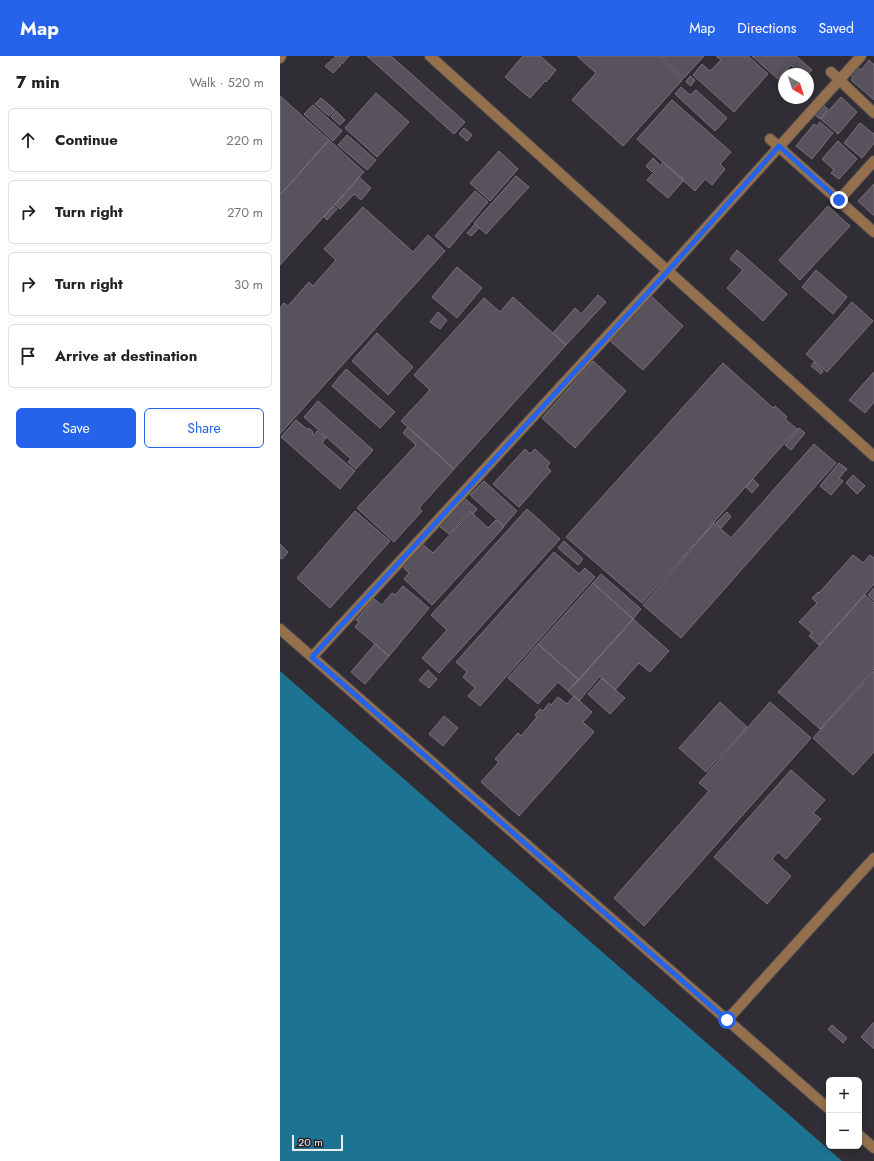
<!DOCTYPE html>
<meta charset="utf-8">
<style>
body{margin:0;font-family:Jost,sans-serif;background:#f6f6f6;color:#222}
.controls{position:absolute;right:12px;bottom:12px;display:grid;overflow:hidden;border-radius:6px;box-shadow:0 2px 6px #0003}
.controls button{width:36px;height:36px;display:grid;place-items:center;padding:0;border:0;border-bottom:1px solid #e0e0e0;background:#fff;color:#222;font:20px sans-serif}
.compass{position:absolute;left:498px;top:12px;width:36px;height:36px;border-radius:50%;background:#fff;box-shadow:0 2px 6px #0003;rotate:141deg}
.scale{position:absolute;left:12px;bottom:10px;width:51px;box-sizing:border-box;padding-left:4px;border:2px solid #ece9ef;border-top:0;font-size:11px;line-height:14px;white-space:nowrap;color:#ece9ef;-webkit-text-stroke:3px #27232b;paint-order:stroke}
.stop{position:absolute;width:12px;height:12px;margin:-9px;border:3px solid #2563eb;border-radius:50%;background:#fff}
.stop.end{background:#2563eb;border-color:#fff;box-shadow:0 1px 4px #0008}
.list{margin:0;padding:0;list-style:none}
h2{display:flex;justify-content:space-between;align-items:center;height:52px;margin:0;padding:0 16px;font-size:17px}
h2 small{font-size:13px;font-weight:400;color:#767676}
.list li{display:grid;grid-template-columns:26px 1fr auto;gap:12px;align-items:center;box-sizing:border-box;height:64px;margin:0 8px 8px;padding:0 8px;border:1px solid #e0e0e0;border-radius:6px}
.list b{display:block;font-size:15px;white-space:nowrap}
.list em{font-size:13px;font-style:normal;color:#767676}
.actions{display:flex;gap:8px;padding:12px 16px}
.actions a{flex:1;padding:9px 0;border:1px solid #2563eb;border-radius:6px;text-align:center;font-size:14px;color:#2563eb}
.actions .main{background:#2563eb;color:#fff}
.icon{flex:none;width:22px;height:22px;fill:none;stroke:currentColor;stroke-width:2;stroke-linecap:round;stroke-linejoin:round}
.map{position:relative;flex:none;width:594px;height:1105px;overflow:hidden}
header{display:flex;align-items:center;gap:24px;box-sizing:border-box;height:56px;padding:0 20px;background:#2563eb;color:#fff}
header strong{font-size:19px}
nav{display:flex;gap:22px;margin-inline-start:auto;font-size:14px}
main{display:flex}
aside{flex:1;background:#fff}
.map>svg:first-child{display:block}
.water{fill:#1d7492}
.building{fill:#57525b;stroke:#77727c}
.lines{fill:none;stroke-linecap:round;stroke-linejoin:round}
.minor-casing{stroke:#4f4b53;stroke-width:12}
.minor{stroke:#94714c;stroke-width:10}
.route{stroke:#2563eb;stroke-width:5}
</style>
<header>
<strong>Map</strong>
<nav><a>Map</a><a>Directions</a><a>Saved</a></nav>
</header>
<main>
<aside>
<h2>7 min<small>Walk · 520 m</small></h2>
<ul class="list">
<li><svg class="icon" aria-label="ahead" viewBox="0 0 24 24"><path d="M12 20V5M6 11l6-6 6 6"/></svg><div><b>Continue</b></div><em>220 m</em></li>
<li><svg class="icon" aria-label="right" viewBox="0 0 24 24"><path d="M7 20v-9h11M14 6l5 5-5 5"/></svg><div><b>Turn right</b></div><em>270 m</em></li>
<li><svg class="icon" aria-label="right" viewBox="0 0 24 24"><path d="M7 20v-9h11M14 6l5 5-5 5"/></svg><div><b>Turn right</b></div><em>30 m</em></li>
<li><svg class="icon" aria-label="arrive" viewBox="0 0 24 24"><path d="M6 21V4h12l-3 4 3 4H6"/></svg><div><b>Arrive at destination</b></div></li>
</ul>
<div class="actions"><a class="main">Save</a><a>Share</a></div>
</aside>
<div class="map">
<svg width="594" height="1105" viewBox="0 0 594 1105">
<rect width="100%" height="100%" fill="#312d35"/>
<!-- water -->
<path class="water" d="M 0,615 L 562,1105 L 0,1105 Z"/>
<!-- building -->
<path class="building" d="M 54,0 L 69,0 L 62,8 Z
M 87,0 L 111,0 L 185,66 L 174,78 Z
M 243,0 L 260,0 L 276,14 L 266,26 L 265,25 L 250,42 L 225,21 Z
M 297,0 L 378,0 L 403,23 L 343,90 L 292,44 L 316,17 Z
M 380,0 L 424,0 L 404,22 Z
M 436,0 L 468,0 L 488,18 L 454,56 L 413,19 L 422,8 L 430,15 L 441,4 Z
M 472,0 L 516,0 L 532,14 L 528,18 L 520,18 L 511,9 L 498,23 Z
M 54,2 L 61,9 L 53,17 L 45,10 Z
M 589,4 L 594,9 L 594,44 L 571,24 L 573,21 L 571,19 L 578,11 L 581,14 Z
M 410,20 L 415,24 L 411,30 L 406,26 Z
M 401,31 L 410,39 L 416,34 L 447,62 L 435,75 L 395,38 Z
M 96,37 L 129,66 L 97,101 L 65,72 Z
M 0,40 L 49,84 L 0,139 Z
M 561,41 L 577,56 L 558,78 L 541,63 Z
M 41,42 L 55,54 L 49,60 L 35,48 Z
M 392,44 L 451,96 L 440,108 L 445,113 L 432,129 L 425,123 L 415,135 L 357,83 Z
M 540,47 L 548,53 L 540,63 L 532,57 Z
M 33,49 L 62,75 L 53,85 L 24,58 Z
M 56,55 L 65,64 L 60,69 L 51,61 Z
M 540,66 L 553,77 L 532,103 L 516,90 L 534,68 L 537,70 Z
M 580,67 L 594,78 L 594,87 L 582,102 L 564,87 Z
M 184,72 L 192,79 L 187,85 L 179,78 Z
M 67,79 L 96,104 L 87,114 L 58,89 Z
M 49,84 L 84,116 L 0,209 L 0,139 Z
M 558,85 L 577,103 L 559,123 L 551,117 L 554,114 L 542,103 Z
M 219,95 L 238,113 L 210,145 L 190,127 Z
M 373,102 L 379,108 L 372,116 L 366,110 Z
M 383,106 L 404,124 L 388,142 L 367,124 Z
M 236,120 L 249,131 L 206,178 L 194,167 Z
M 79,121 L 91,132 L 81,144 L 74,138 L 60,153 L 55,149 Z
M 594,128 L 594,159 L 593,159 L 578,145 Z
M 195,135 L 208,146 L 169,192 L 155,180 Z
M 53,150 L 57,153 L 47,164 L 44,161 Z
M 548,150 L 570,170 L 520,224 L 499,204 Z
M 83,151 L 133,196 L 148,179 L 165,195 L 0,378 L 0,252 L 4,247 L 8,250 L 29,226 L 33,230 L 56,204 L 44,193 Z
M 195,168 L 199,172 L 191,180 L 187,177 Z
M 457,194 L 507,238 L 483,265 L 447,232 L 463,214 L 450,203 Z
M 177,211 L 202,232 L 177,262 L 152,241 Z
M 536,214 L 567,241 L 553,258 L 522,231 Z
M 369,238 L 403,270 L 363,314 L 328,283 Z
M 318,239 L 326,246 L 286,289 L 273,277 L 295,252 L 301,258 Z
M 233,241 L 286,289 L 174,413 L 121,365 L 150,334 L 134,319 L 204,242 L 220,256 Z
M 572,246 L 593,265 L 547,316 L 526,298 Z
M 158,256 L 167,264 L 160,273 L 150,266 Z
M 97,277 L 133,311 L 108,339 L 72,305 Z
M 313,305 L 346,335 L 295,392 L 262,362 Z
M 534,306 L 543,315 L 541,318 L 531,310 Z
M 443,307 L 493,352 L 495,350 L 507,361 L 505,363 L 517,373 L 362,547 L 286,481 Z
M 66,313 L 115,356 L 100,372 L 52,330 Z
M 594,316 L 594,346 L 585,357 L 569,344 Z
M 38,345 L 93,394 L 76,413 L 68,406 L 71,403 L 24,361 Z
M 16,364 L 28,374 L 29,372 L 33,376 L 32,378 L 34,379 L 37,375 L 46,382 L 42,387 L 75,415 L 60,433 L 1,381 Z
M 128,371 L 174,413 L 139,452 L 142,455 L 114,486 L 77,452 L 136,389 L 123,377 Z
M 519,372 L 525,377 L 511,394 L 505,389 Z
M 534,388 L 556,407 L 401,582 L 363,549 L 434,467 L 451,482 Z
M 245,393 L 250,398 L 255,393 L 270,407 L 267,411 L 271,415 L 239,451 L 213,428 Z
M 559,407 L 567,413 L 559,422 L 563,425 L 551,439 L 540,430 Z
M 573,419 L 585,430 L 577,438 L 566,427 Z
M 473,423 L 479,429 L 472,437 L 466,431 Z
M 204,425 L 237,455 L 224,470 L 190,439 Z
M 184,442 L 197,453 L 193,458 L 190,455 L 169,478 L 159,470 Z
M 247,453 L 280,483 L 159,617 L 142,602 L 167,574 L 151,559 Z
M 75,455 L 110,485 L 50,552 L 17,522 Z
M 191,456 L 208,472 L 216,464 L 224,471 L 152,549 L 124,523 L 129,517 L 122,510 L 142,488 L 153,497 Z
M 447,456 L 451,461 L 441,472 L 436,467 Z
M 284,485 L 303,503 L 298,509 L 278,492 Z
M 0,488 L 8,496 L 2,503 L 0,502 Z
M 274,496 L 299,518 L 305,512 L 315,521 L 200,650 L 188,640 L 195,632 L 183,621 L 187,616 L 176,606 Z
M 573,499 L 583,507 L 590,499 L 594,502 L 594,528 L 539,589 L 529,580 L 532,577 L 519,566 L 537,547 L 532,542 L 538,536 L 539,537 Z
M 321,518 L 361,553 L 353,563 L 313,527 Z
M 313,527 L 353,563 L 299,624 L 258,588 Z
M 123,530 L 149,552 L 109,600 L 75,571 L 79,566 L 76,564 L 94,543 L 102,549 L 112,537 L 115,539 Z
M 594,532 L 594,545 L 588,539 Z
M 585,539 L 594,547 L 594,613 L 540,673 L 498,636 Z
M 353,563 L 389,595 L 370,616 L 359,607 L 335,634 L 320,620 L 299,645 L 288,635 Z
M 95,588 L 109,600 L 85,628 L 71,616 Z
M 258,588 L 299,624 L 288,635 L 278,626 L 258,648 L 228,622 Z
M 148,614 L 157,623 L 149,632 L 139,624 Z
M 594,615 L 594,696 L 573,719 L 533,682 Z
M 322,622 L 345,642 L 330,658 L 308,638 Z
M 294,640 L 312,656 L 303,666 L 314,676 L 239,760 L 201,726 L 219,706 L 215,703 L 238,677 L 241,680 L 257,661 L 255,659 L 260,653 L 263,655 L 269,647 L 271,649 L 278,641 L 287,648 Z
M 440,646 L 467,671 L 426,716 L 399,692 Z
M 490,646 L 531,682 L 364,870 L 334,842 L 429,735 L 419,727 Z
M 164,660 L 178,672 L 163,690 L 149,678 Z
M 511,714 L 545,744 L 533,757 L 541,763 L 506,803 L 498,796 L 492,803 L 511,820 L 487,848 L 434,801 Z
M 594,966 L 594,993 L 581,981 Z
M 552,969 L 567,982 L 563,987 L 548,973 Z"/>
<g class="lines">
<defs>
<path id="minor" d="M 150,0 L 379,207 L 594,400
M 0,2 L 1,0
M 551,16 L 594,57
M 490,83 L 594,176
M 559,144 L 594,105
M 0,573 L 549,1053
M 32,601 L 387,215 L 581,0
M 447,964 L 594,802
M 579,1079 L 594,1092"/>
</defs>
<!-- minor casing -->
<use href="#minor" class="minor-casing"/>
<!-- minor -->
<use href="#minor" class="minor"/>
</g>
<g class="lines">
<!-- route -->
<path class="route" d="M 447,964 L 32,601 L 388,215 L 499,90 L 559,144"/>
</g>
</svg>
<div class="controls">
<button>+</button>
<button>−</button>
</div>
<svg class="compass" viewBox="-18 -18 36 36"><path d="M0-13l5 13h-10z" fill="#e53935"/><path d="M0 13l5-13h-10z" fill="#767676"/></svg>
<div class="scale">20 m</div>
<div class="stop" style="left:447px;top:964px"></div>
<div class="stop end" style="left:559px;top:144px"></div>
</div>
</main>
